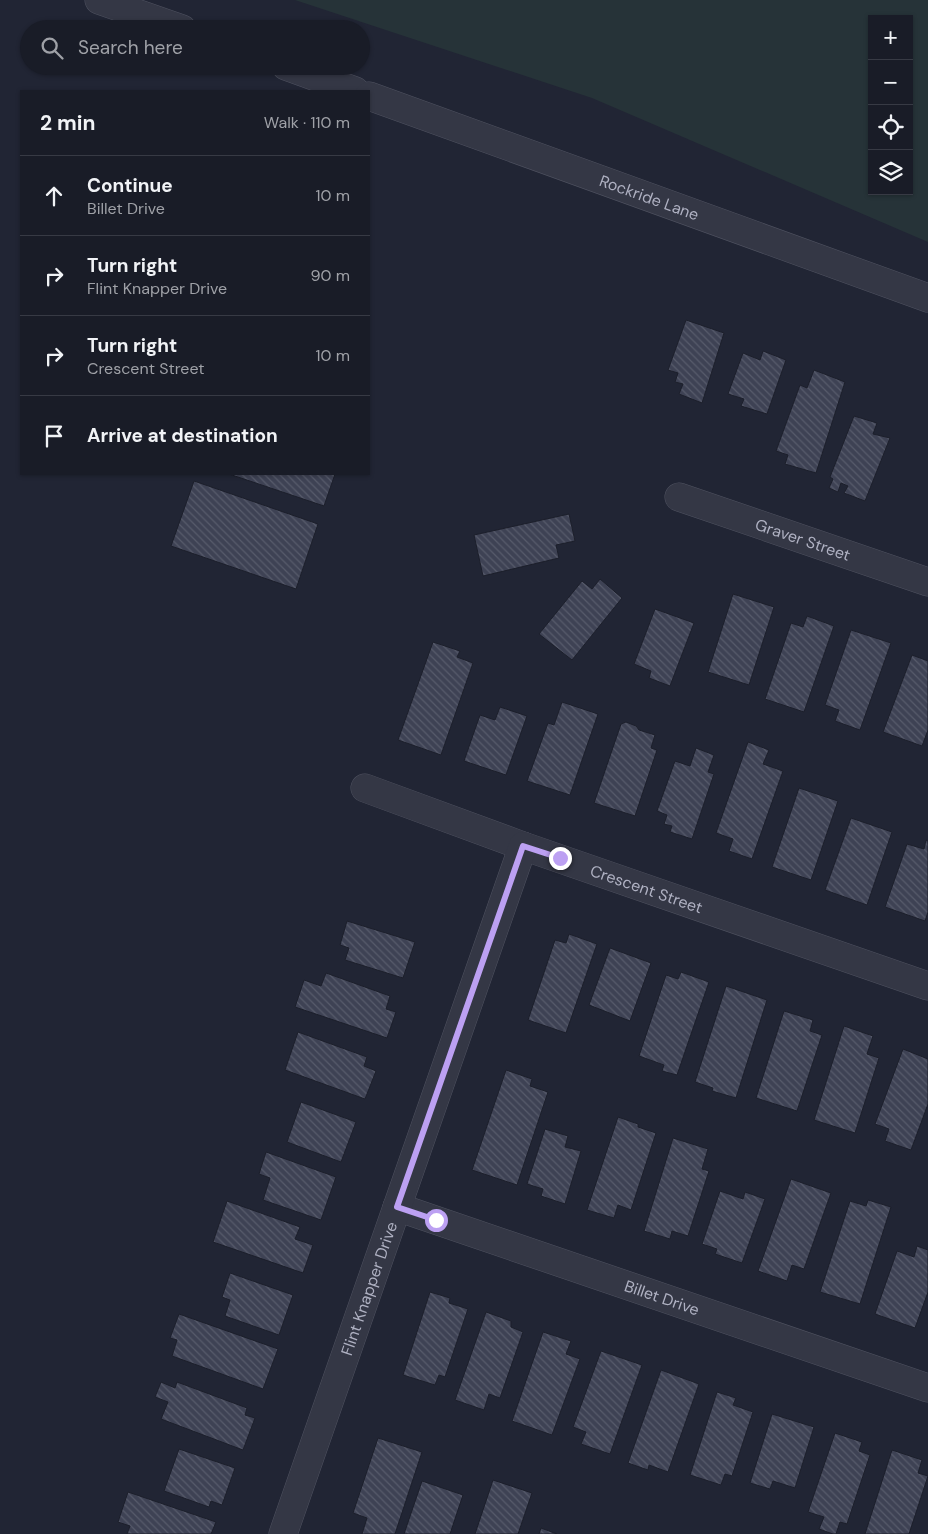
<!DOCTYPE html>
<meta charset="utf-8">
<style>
body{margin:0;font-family:"DM Sans",sans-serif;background:#22252f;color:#f1f3f6}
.controls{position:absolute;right:15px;top:15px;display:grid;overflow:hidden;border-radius:0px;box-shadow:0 1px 4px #0004}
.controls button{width:45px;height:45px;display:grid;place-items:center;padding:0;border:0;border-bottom:1px solid #373a44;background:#191c27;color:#f1f3f6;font:25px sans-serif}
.stop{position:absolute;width:15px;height:15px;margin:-11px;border:4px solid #bca0f2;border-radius:50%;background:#fff}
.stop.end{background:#bca0f2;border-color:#fff;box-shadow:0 1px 5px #0008}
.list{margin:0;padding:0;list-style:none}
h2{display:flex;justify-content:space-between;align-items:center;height:65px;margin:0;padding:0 20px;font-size:21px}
h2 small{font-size:16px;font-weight:400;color:#9fa1a7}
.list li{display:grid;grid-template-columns:32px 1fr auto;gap:15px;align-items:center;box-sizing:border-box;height:80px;padding:0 20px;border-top:1px solid #373a44}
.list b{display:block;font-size:19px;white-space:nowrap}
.list p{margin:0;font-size:16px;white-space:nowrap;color:#9fa1a7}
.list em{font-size:16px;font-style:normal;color:#9fa1a7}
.icon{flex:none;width:28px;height:28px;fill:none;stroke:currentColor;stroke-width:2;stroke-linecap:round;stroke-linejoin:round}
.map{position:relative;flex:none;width:928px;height:1534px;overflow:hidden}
.search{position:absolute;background:#191c27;box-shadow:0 1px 4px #0004;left:20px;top:20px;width:350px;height:55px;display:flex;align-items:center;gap:12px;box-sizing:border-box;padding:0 18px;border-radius:28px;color:#9fa1a7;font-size:19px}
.panel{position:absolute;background:#191c27;box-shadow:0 1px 4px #0004;left:20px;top:90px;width:350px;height:385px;border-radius:0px}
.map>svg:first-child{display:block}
.green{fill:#263338;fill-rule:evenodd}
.building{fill:url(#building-back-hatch);stroke:#1c1f2b}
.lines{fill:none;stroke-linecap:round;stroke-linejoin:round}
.minor-casing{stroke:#4f5260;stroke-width:29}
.minor{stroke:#343745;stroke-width:28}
.route{stroke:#bca0f2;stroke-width:6}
.labels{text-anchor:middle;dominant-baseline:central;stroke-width:5;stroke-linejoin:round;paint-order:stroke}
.street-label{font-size:16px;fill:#afb1c2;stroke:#1a1d29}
</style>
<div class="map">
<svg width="928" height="1534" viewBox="0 0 928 1534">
<defs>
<pattern id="building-back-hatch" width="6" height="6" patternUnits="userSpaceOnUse" patternTransform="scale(1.25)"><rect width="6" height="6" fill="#3e4254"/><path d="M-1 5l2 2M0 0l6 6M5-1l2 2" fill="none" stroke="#575b6b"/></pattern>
</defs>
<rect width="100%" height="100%" fill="#212534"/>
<!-- green -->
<path class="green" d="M 295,0 L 928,0 L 928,242 L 592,98 ZM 872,19 L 909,19 L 909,191 L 872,191 Z"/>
<!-- building -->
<path class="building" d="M 686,320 L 724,333 L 702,403 L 679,394 L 683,384 L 675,382 L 678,373 L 668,370 Z
M 763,351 L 786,360 L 767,414 L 741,406 L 744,399 L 728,394 L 743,353 L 760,360 Z
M 814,370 L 845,382 L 816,473 L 785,464 L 788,455 L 776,451 L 800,385 L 807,388 Z
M 854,416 L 877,423 L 873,434 L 890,438 L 865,501 L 844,493 L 848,486 L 841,483 L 838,492 L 829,488 L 833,479 L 830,477 Z
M 229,474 L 335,474 L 324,506 Z
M 194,481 L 318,524 L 296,589 L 171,546 Z
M 569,514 L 575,541 L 556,545 L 559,558 L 483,576 L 474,535 Z
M 600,579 L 622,598 L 572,660 L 539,634 L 582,581 L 592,589 Z
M 733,594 L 774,607 L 749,685 L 708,672 Z
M 655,609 L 694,623 L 670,686 L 649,678 L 651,671 L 634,664 Z
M 807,616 L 834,626 L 804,712 L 765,699 L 791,623 L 803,627 Z
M 851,630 L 891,643 L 860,730 L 835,721 L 839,710 L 825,705 Z
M 433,642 L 460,651 L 457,657 L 473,663 L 441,755 L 398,740 Z
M 912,655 L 928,661 L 928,730 L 922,746 L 883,732 Z
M 562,702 L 598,714 L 570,795 L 527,781 L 548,723 L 554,725 Z
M 500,707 L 527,716 L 506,775 L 464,761 L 480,715 L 495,720 Z
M 626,722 L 636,726 L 639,730 L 655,735 L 651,748 L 657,750 L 635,816 L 594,803 L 621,724 Z
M 748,742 L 769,750 L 763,764 L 783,771 L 752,859 L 729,851 L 733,839 L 716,833 Z
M 696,748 L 714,755 L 708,772 L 714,774 L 692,839 L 670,832 L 672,826 L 664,824 L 667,815 L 657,811 L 675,761 L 690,766 Z
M 799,788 L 838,801 L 811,880 L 772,867 Z
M 851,818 L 892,832 L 867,905 L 825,890 Z
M 926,840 L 928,841 L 928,912 L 925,921 L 885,907 L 907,844 L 924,849 Z
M 347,921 L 415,942 L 403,978 L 345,960 L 349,948 L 340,945 Z
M 569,934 L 597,944 L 566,1033 L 528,1020 L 555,940 L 566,943 Z
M 610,948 L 651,963 L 630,1021 L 589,1005 Z
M 681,972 L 709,982 L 677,1075 L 662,1071 L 664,1065 L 639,1056 L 666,975 L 678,979 Z
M 326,973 L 390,996 L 386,1009 L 396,1012 L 387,1038 L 295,1007 L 304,980 L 321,986 Z
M 726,986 L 767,1000 L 736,1098 L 712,1091 L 713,1088 L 695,1082 Z
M 784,1011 L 813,1020 L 810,1031 L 822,1035 L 797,1111 L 756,1098 Z
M 844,1026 L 873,1036 L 867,1054 L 879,1058 L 855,1133 L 814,1120 Z
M 298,1032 L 367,1057 L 364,1066 L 376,1071 L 365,1099 L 285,1070 Z
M 903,1049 L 928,1059 L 928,1104 L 911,1150 L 885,1141 L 889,1129 L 875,1124 Z
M 506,1070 L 532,1079 L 530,1086 L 548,1092 L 517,1185 L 472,1170 Z
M 301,1102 L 356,1122 L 341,1162 L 287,1142 Z
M 618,1117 L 638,1124 L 638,1127 L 656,1133 L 631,1210 L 618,1205 L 614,1218 L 587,1210 Z
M 545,1129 L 568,1136 L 565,1147 L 581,1151 L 565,1204 L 541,1196 L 543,1189 L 527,1184 Z
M 673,1138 L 708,1149 L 702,1169 L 709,1171 L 688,1236 L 672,1231 L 670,1239 L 644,1231 Z
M 266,1152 L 336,1177 L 321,1220 L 263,1200 L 270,1178 L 259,1174 Z
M 791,1179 L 831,1193 L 804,1269 L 792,1265 L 787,1281 L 758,1271 Z
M 720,1191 L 743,1199 L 745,1192 L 765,1199 L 742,1263 L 715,1254 L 717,1249 L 702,1244 Z
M 868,1200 L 891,1207 L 860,1304 L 820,1292 L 850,1201 L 866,1206 Z
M 227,1201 L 300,1227 L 295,1239 L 313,1245 L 303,1273 L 213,1242 Z
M 917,1246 L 928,1250 L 928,1292 L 915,1328 L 875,1314 L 897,1251 L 914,1257 Z
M 230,1273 L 293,1295 L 279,1335 L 225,1316 L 230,1300 L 222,1297 Z
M 430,1292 L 450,1298 L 449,1303 L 468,1309 L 445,1377 L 439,1375 L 435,1385 L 403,1375 Z
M 486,1312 L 511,1321 L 511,1327 L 523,1332 L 500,1398 L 489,1394 L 484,1410 L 455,1400 Z
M 179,1314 L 278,1349 L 263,1389 L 172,1356 L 177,1340 L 170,1338 Z
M 543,1332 L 571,1341 L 566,1354 L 580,1359 L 552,1435 L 512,1421 Z
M 601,1351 L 642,1365 L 610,1454 L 581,1444 L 586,1432 L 573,1427 Z
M 661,1370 L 699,1384 L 668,1472 L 649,1465 L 648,1470 L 628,1463 Z
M 161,1382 L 175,1388 L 177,1382 L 247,1408 L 245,1415 L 255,1418 L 243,1450 L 161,1419 L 168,1402 L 155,1397 Z
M 717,1392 L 736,1398 L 733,1405 L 753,1412 L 732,1476 L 725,1474 L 721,1485 L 690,1475 Z
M 772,1414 L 814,1427 L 795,1488 L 773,1481 L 770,1489 L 750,1483 Z
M 835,1433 L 862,1442 L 859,1451 L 870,1455 L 847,1524 L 840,1522 L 836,1534 L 833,1534 L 819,1529 L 824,1517 L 808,1512 Z
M 378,1438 L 422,1452 L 395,1534 L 362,1534 L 367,1518 L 353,1513 Z
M 179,1449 L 235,1468 L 222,1505 L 211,1501 L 209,1507 L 164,1491 Z
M 892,1450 L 922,1460 L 918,1473 L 928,1476 L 909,1534 L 865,1534 Z
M 493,1480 L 532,1493 L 518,1534 L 475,1534 Z
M 422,1481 L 463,1495 L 450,1534 L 404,1534 Z
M 128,1492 L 216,1522 L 211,1534 L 127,1534 L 130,1526 L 118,1522 Z
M 541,1528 L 557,1534 L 539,1534 Z"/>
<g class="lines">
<defs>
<g id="minor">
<path d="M 99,0 L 182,29"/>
<path d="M 286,66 L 355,91"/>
<path id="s1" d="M 369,96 L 928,298"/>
<path id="s2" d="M 679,497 L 928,582"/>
<path id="s3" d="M 365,788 L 523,846 L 928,986"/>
<path id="s4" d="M 397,1207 L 928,1388"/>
<path id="s5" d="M 283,1534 L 523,846"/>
</g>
</defs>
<!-- minor casing -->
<use href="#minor" class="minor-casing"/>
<!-- minor -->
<use href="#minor" class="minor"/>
</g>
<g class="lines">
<!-- route -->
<path class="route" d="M 436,1220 L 397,1207 L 523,846 L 560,858"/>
</g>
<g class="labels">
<!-- street labels -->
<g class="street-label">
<text stroke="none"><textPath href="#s1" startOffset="298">Rockride Lane</textPath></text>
<text stroke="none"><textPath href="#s2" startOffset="131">Graver Street</textPath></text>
<text stroke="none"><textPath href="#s3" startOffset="299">Crescent Street</textPath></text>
<text stroke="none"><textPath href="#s5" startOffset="260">Flint Knapper Drive</textPath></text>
<text stroke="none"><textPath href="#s4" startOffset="280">Billet Drive</textPath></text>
</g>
</g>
</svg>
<div class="controls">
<button>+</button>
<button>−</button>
<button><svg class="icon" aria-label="locate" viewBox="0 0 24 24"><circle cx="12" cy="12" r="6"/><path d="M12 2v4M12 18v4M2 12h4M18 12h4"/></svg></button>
<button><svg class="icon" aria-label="layers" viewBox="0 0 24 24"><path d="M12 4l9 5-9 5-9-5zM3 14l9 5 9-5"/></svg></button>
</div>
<div class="stop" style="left:436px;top:1220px"></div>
<div class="stop end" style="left:560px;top:858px"></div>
<div class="search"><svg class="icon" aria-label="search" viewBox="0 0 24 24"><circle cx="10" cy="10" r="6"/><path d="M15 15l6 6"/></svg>Search here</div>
<section class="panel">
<h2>2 min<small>Walk · 110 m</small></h2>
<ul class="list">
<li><svg class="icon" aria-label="ahead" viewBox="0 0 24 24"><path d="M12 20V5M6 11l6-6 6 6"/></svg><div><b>Continue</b><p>Billet Drive</p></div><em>10 m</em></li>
<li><svg class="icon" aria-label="right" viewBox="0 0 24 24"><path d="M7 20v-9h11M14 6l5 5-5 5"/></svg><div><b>Turn right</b><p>Flint Knapper Drive</p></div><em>90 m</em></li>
<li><svg class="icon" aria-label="right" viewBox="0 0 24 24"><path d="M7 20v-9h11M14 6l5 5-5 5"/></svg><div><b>Turn right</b><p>Crescent Street</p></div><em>10 m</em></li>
<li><svg class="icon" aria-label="arrive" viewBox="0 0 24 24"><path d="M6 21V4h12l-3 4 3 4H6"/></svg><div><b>Arrive at destination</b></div></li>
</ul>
</section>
</div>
